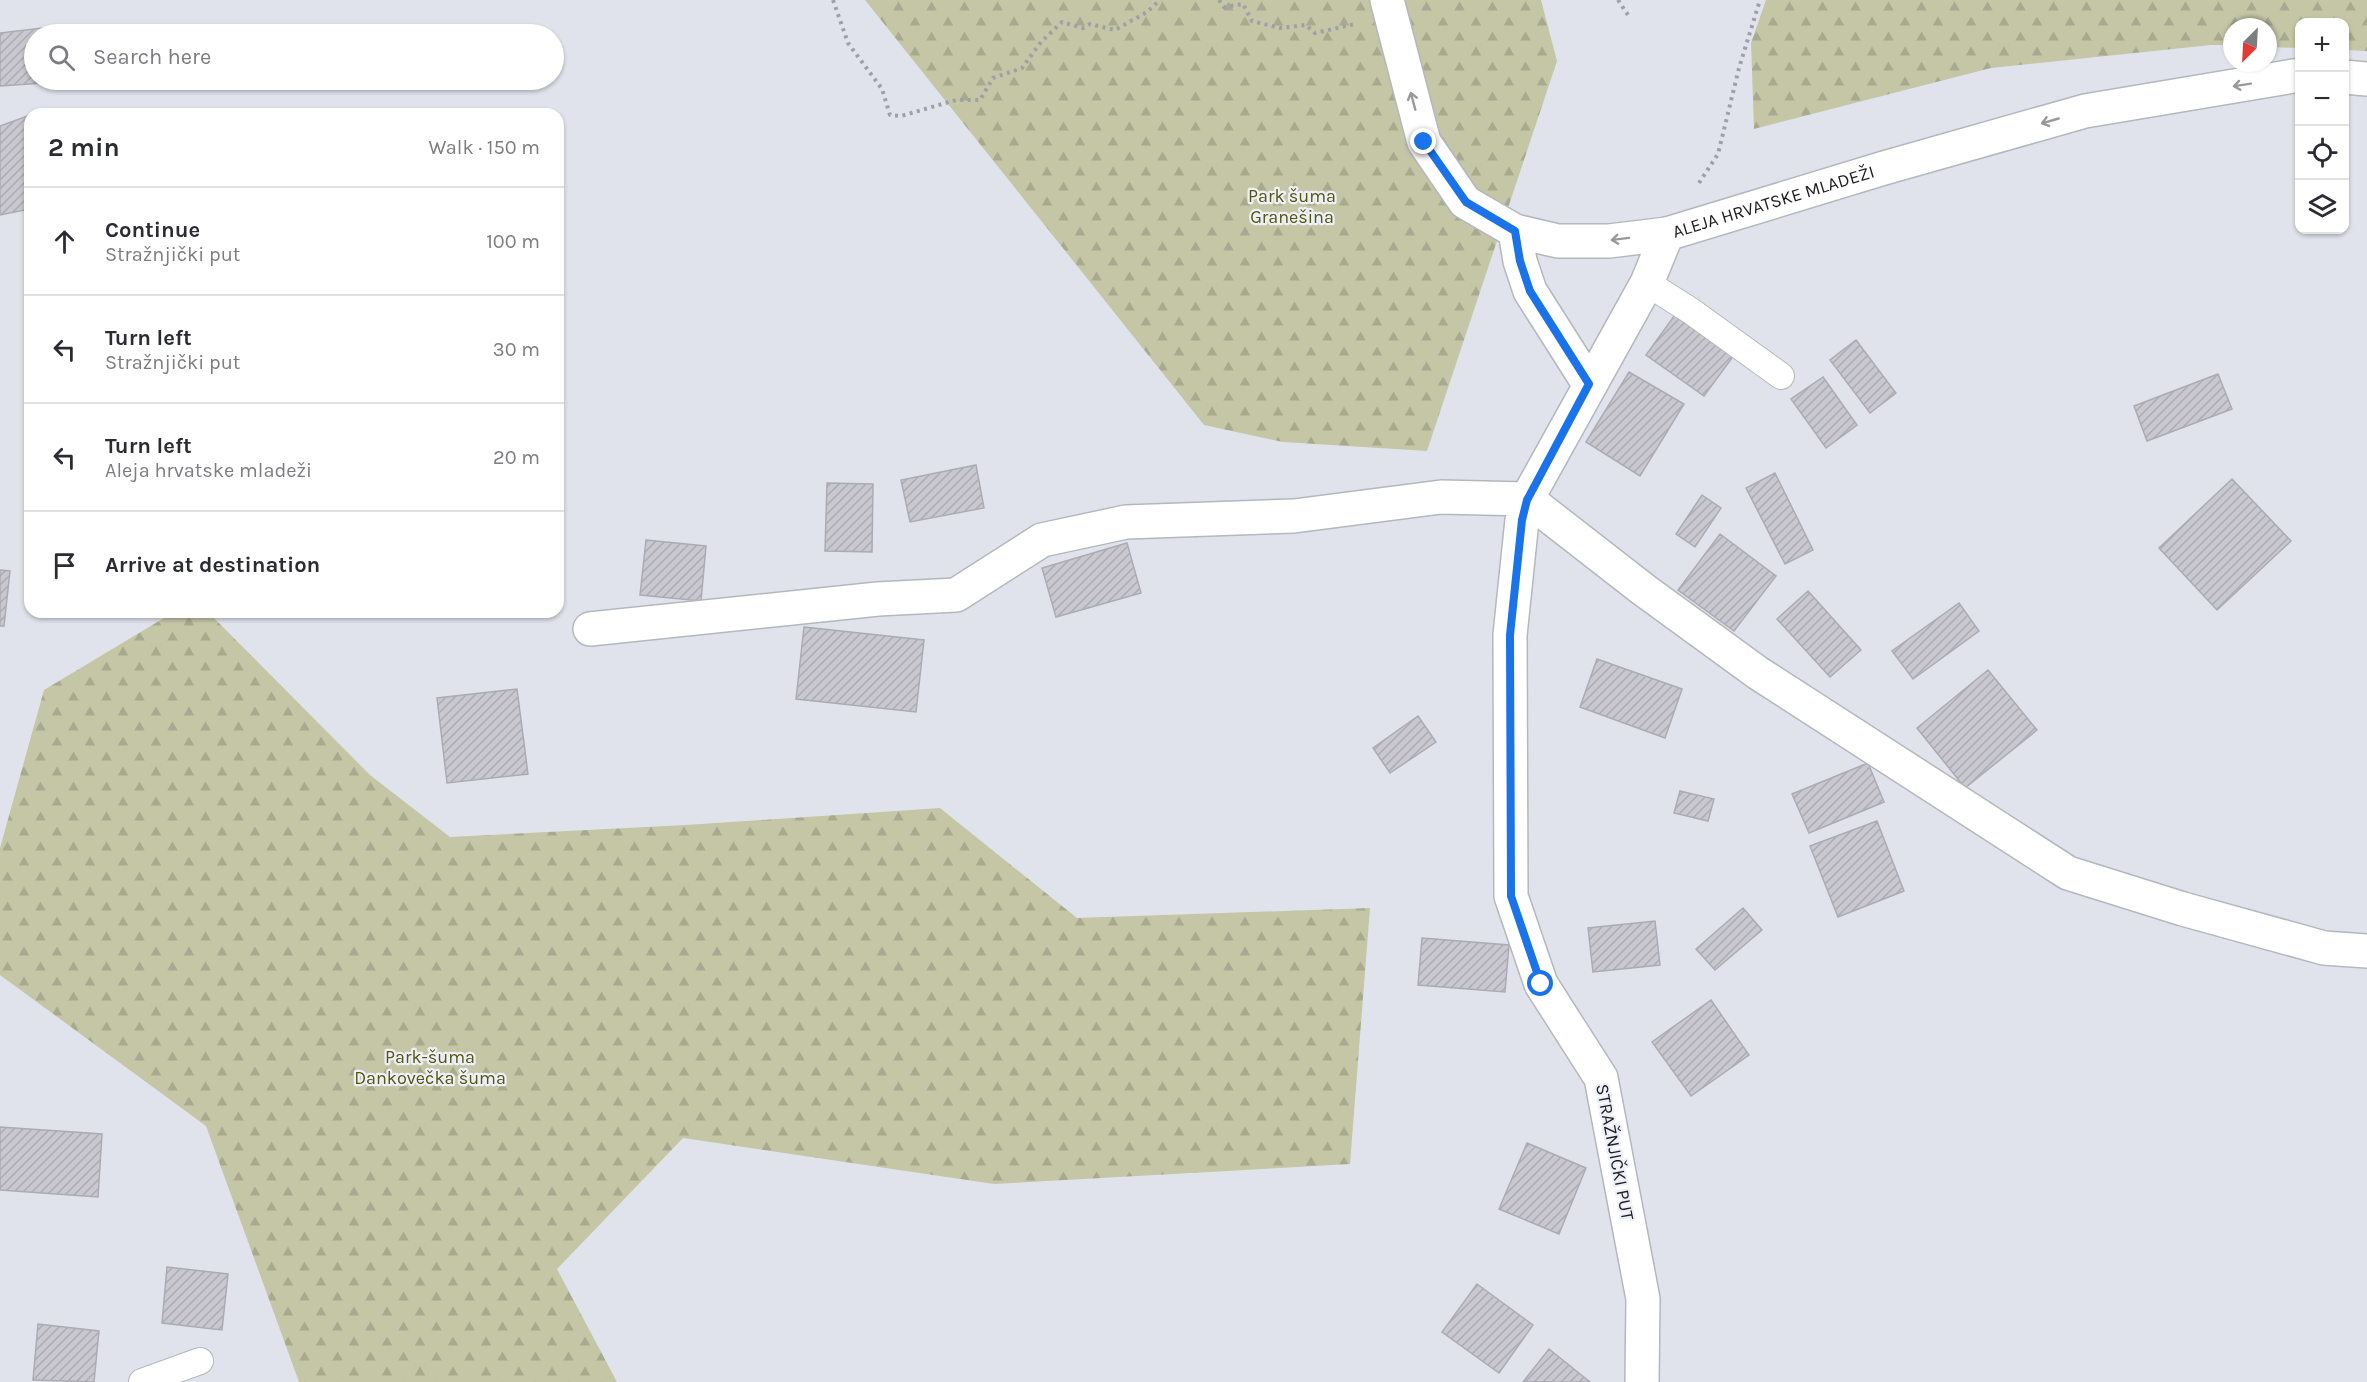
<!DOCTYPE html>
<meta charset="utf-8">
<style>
body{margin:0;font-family:Karla,sans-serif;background:#f2f2f3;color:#2b2b33}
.controls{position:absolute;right:18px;top:18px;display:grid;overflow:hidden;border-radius:12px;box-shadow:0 2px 4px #0004}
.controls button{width:54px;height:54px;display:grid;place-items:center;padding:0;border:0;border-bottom:2px solid #e1e1e2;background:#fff;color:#2b2b33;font:30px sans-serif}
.compass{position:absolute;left:2223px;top:18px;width:54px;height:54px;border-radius:50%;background:#fff;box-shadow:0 2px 4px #0004;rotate:204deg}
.stop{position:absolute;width:18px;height:18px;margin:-14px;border:4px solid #1a73e8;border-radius:50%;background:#fff}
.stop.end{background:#1a73e8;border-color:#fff;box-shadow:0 2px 6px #0008}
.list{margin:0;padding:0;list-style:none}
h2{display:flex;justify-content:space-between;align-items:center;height:78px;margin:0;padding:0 24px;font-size:26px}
h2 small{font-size:20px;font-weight:400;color:#7c7c81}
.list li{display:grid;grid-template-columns:39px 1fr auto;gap:18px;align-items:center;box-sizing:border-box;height:108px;padding:0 24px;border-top:2px solid #e1e1e2}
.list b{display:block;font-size:22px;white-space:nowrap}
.list p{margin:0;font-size:20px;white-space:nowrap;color:#7c7c81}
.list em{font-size:20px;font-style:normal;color:#7c7c81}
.icon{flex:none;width:33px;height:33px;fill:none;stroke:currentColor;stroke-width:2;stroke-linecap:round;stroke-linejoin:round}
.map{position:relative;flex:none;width:2367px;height:1382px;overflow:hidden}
.search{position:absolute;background:#fff;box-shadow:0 2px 4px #0004;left:24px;top:24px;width:540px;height:66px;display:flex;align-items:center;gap:15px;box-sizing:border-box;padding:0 21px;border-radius:33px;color:#7c7c81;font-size:22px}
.panel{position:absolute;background:#fff;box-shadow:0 2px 4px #0004;left:24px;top:108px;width:540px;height:510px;border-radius:18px}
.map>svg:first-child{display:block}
.forest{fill:url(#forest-firs)}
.building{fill:url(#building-hatch);stroke:#acabb3;stroke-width:1.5}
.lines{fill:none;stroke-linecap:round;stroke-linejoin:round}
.service-casing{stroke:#b5b7bf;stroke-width:28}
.minor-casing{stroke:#b5b7bf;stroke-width:36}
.tertiary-casing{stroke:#b5b7bf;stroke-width:36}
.path{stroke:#9ea0a7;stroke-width:4;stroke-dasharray:3 4.5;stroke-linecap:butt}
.service{stroke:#fff;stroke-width:26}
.minor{stroke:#fff;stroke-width:33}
.tertiary{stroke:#fff;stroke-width:33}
.oneway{stroke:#99999b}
.route{stroke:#1a73e8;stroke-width:8}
.labels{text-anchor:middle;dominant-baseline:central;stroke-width:4.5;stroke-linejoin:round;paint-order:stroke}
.park-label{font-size:18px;fill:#55560a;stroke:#eef0f9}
.street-label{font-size:18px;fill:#1c1d20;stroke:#eef0f9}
</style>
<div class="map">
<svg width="2367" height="1382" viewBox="0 0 2367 1382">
<defs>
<pattern id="forest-firs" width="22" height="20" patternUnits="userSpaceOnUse" patternTransform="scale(1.5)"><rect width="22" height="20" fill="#c4c6a6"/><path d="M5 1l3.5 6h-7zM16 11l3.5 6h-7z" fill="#a8aa8f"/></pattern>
<pattern id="building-hatch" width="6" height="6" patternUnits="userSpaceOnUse" patternTransform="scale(1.5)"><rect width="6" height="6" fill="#c9c8d0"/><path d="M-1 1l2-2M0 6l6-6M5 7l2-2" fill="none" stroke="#acabb2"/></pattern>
</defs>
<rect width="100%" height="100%" fill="#e1e3ec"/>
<!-- forest -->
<path class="forest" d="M 865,0 L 1541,0 L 1557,61 L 1427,451 L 1283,442 L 1204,425 Z
M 1766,0 L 2367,0 L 2367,51 L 2345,50 L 2344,22 L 2300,22 L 2299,48 L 2268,47 L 2268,27 L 2232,27 L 2232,45 L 2211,45 L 1991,68 L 1754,129 L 1751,43 Z
M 174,612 L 208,612 L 370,775 L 450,837 L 686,825 L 940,808 L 1077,918 L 1370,908 L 1350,1164 L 994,1184 L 683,1138 L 557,1269 L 617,1382 L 299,1382 L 206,1126 L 0,975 L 0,848 L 44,690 Z"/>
<!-- building -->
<path class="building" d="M 42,28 L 42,34 L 34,34 L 34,80 L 43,80 L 43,83 L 0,86 L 0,33 Z
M 30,115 L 30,209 L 0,215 L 0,126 Z
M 1677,312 L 1735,354 L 1704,396 L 1646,355 Z
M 1856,340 L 1896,393 L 1870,413 L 1830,360 Z
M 1629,372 L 1684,404 L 1640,476 L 1586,442 Z
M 2218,374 L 2232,409 L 2147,441 L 2134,406 Z
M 1823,377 L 1857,425 L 1826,448 L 1791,399 Z
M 976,465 L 984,508 L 910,522 L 901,480 Z
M 1775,473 L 1813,550 L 1785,564 L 1746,488 Z
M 2232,479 L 2291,541 L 2217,610 L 2159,548 Z
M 827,483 L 873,484 L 872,552 L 825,551 Z
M 1702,495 L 1721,508 L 1695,547 L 1676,534 Z
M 1720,534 L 1776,576 L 1734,631 L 1678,590 Z
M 646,540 L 706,546 L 701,601 L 640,595 Z
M 1127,543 L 1141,593 L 1056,617 L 1042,568 Z
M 0,570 L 10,571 L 4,626 L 0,626 Z
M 1808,591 L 1861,650 L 1830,677 L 1777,619 Z
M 1959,603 L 1979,631 L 1913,679 L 1892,651 Z
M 804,627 L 924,640 L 916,712 L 796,699 Z
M 1597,659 L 1682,689 L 1665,738 L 1580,707 Z
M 1988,670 L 2037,730 L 1965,788 L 1917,728 Z
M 517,689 L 528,774 L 447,783 L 437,698 Z
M 1418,716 L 1436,742 L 1390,773 L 1373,748 Z
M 1868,763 L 1884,802 L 1809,833 L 1792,794 Z
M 1680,791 L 1714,799 L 1708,821 L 1674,813 Z
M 1877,821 L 1904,891 L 1838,917 L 1810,846 Z
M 1743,908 L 1762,930 L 1715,970 L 1696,949 Z
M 1655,921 L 1660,965 L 1593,972 L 1588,928 Z
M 1422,938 L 1509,945 L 1505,992 L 1418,985 Z
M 1711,1000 L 1749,1055 L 1691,1096 L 1652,1042 Z
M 0,1127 L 102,1134 L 98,1197 L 0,1190 Z
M 1527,1143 L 1586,1168 L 1559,1234 L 1499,1209 Z
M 167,1267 L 228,1274 L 222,1330 L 162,1323 Z
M 1477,1284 L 1533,1325 L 1499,1373 L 1442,1332 Z
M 38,1324 L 99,1331 L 94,1382 L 33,1380 Z
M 1549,1349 L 1590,1382 L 1523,1382 Z"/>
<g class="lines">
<defs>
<path id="service" d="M 1647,283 L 1691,311 L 1781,376
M 142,1382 L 200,1361"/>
<path id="minor" d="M 1515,231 L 1520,261 L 1530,291 L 1589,384
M 590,629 L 878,599 L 956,595 L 1042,540 L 1126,522 L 1294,516 L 1441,497 L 1527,499 L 1644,590 L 1758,673 L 2068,873 L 2183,909 L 2324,948 L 2367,951
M 1642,1382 L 1643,1299 L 1601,1078 L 1541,984 L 1511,896 L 1510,635 L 1522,520 L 1527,499 L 1647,283 L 1667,234"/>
<g id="tertiary">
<path id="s1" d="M 1387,0 L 1424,142 L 1465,202 L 1515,231 L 1558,241 L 1609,241 L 1667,234 L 1884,168 L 2085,111 L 2300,75"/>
<path d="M 2344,77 L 2367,79"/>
</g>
</defs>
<!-- service casing -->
<use href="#service" class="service-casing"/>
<!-- minor casing -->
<use href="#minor" class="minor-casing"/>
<!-- tertiary casing -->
<use href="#tertiary" class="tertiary-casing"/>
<!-- path -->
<path class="path" d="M 833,0 L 848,43 L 882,89 L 890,115 L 901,116 L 956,100 L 980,100 L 993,78 L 1022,68 L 1041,42 L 1062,22 L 1083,28 L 1090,24 L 1115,30 L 1147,12 L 1160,0
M 1219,0 L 1224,7 L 1243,4 L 1252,21 L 1280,28 L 1306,25 L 1315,33 L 1355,24
M 1618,0 L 1628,15
M 1699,183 L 1718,154 L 1739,68 L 1760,0"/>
<!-- service -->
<use href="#service" class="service"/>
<!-- minor -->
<use href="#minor" class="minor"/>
<!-- tertiary -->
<use href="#tertiary" class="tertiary"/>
</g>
<!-- one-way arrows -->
<defs><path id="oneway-shaft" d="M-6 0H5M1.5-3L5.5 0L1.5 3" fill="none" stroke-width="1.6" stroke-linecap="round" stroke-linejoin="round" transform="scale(1.5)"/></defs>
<g class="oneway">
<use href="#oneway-shaft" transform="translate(2242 85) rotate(171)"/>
<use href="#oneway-shaft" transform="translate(1413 101) rotate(-105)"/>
<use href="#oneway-shaft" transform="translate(2050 121) rotate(164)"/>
<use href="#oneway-shaft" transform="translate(1620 239) rotate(173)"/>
</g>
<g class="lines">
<!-- route -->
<path class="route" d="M 1424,142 L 1466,202 L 1515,231 L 1520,261 L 1530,291 L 1589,384 L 1527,500 L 1522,520 L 1510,635 L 1511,896 L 1541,984"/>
</g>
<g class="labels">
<!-- park labels -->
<g class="park-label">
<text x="1292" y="196">Park šuma<tspan x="1292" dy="21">Granešina</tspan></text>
<text x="430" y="1057">Park-šuma<tspan x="430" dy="21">Dankovečka šuma</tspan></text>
</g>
<!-- street labels -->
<g class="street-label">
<text stroke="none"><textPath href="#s1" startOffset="542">ALEJA HRVATSKE MLADEŽI</textPath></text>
<text transform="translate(1615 1152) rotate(79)">STRAŽNJIČKI PUT</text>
</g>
</g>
</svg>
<div class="controls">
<button>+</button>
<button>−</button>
<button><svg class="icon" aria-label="locate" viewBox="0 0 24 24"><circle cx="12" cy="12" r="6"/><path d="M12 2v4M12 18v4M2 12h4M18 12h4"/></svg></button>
<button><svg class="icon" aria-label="layers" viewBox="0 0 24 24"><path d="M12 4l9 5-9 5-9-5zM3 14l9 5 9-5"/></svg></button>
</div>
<svg class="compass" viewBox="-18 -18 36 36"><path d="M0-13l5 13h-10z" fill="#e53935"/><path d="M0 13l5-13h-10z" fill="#7c7c81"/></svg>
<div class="stop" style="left:1541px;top:984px"></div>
<div class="stop end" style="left:1424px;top:142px"></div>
<div class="search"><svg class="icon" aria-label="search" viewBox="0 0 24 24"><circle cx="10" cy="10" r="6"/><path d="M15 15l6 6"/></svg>Search here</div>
<section class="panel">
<h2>2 min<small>Walk · 150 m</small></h2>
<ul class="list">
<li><svg class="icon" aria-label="ahead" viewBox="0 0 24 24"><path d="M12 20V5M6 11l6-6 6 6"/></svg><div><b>Continue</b><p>Stražnjički put</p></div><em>100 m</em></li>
<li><svg class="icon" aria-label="left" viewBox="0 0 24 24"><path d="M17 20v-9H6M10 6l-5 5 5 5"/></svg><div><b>Turn left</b><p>Stražnjički put</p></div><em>30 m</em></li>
<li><svg class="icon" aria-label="left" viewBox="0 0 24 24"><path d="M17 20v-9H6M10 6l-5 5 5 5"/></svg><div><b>Turn left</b><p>Aleja hrvatske mladeži</p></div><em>20 m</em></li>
<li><svg class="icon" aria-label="arrive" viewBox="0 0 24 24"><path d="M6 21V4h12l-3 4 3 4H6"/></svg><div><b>Arrive at destination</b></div></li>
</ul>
</section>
</div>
